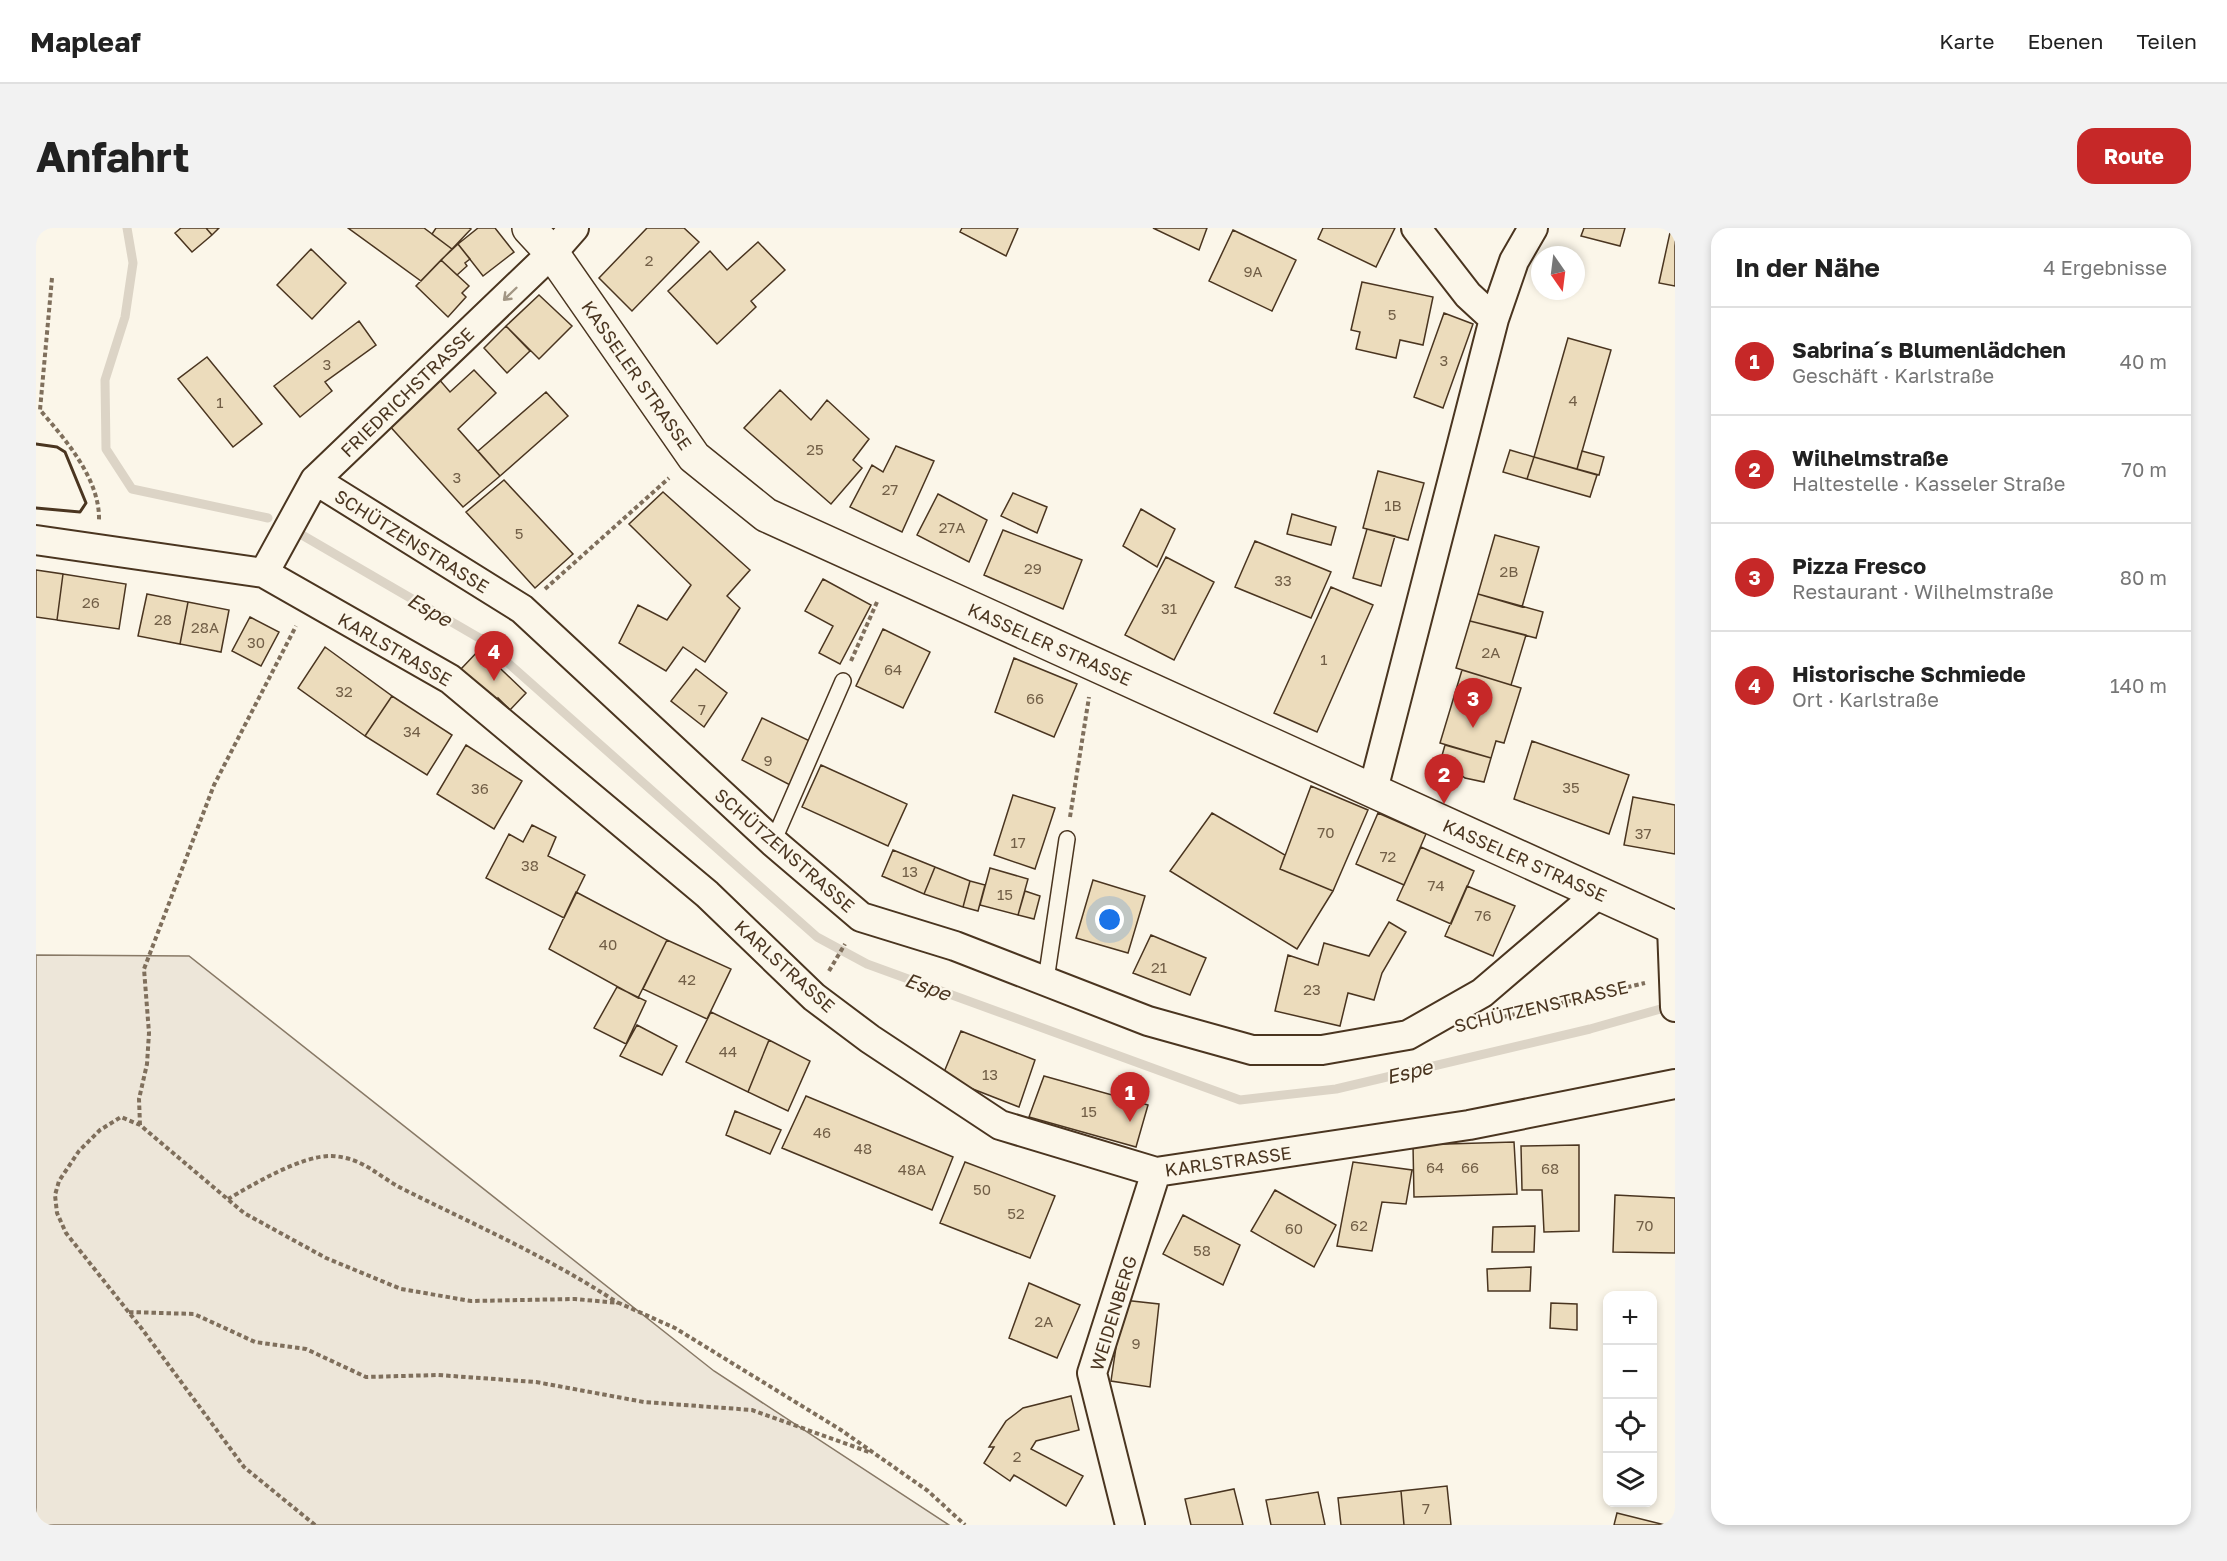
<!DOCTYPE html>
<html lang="de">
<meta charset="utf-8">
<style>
body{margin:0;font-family:"Golos Text",sans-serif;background:#f2f2f2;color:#222}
.controls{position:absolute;right:18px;bottom:18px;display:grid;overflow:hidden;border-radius:12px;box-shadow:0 3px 9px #0003}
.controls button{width:54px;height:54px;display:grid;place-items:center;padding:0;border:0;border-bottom:2px solid #e0e0e0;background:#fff;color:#222;font:30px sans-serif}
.compass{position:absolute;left:1495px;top:18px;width:54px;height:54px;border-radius:50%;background:#fff;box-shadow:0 3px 9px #0003;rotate:166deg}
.you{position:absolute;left:1074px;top:692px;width:21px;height:21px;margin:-15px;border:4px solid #fff;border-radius:50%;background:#1a73e8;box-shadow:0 0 0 9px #1a73e833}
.badge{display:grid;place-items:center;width:39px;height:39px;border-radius:50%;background:#c62828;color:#fff;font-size:20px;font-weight:700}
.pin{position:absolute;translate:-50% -50px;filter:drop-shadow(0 2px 3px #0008)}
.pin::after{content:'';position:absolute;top:32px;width:21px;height:18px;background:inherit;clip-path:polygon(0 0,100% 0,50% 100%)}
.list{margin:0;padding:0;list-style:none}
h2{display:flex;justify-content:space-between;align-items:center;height:78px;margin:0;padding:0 24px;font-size:26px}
h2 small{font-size:20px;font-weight:400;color:#767676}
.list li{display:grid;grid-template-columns:39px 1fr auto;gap:18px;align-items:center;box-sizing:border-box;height:108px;padding:0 24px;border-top:2px solid #e0e0e0}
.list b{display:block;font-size:22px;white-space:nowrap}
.list p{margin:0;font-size:20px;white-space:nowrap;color:#767676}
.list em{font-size:20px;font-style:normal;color:#767676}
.icon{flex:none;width:33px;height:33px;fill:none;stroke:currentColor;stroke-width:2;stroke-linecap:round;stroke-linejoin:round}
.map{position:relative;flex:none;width:1639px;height:1297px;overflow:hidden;border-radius:18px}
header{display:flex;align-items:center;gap:36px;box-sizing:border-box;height:84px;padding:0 30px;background:#fff;border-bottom:2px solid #e0e0e0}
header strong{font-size:28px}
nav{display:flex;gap:33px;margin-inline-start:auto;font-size:21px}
.intro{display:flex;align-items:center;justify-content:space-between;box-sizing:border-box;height:144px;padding:0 36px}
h1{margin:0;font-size:42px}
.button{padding:15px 27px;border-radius:18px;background:#c62828;color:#fff;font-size:21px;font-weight:700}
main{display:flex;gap:36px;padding:0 36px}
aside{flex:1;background:#fff;border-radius:18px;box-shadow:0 3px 9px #0003}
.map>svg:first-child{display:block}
.green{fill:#ede6d9;stroke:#887966;stroke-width:1.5}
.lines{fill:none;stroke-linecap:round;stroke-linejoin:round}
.stream{stroke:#dcd4c6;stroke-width:9}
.building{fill:#ecdcbc;stroke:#4a3520;stroke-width:1.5}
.lane-casing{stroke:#4a3520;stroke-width:18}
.street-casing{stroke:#4a3520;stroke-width:32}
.secondary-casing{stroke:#4a3520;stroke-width:36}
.path{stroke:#7f6f5c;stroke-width:4;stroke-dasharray:4.5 3;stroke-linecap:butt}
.lane{stroke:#fbf6e9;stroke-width:15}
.street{stroke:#fbf6e9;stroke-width:28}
.secondary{stroke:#fbf6e9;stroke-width:33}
.wall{stroke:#4a3520;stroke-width:3}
.oneway{stroke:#a29684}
.labels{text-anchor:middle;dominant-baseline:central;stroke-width:4.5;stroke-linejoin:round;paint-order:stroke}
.number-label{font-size:15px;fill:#725f47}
.street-label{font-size:18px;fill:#4a3520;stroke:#fbf6e9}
.water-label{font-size:20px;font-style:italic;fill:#4a3520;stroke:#fbf6e9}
</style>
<header>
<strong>Mapleaf</strong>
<nav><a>Karte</a><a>Ebenen</a><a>Teilen</a></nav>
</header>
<div class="intro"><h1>Anfahrt</h1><a class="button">Route</a></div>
<main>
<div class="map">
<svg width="1639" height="1297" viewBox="0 0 1639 1297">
<rect width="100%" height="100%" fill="#fbf6e9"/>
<!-- green -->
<path class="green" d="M 0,727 L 153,728 L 678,1143 L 913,1297 L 0,1297 Z"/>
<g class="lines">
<!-- stream -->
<path class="stream" d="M 91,0 L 97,35 L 89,89 L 69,152 L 70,221 L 96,261 L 232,290
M 266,307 L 445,411 L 781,709 L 831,736 L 1204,872 L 1300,861 L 1554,801 L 1635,778"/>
</g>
<!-- building -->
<path class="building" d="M 145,0 L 170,0 L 176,7 L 156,24 L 139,5 Z
M 170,0 L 183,0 L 176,7 Z
M 312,0 L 388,0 L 416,21 L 385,53 Z
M 400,0 L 433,0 L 435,1 L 416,21 L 396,6 Z
M 442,0 L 459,0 L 478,24 L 447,48 L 422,16 Z
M 611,0 L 648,0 L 663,14 L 596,83 L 563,50 Z
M 926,0 L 982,0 L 970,28 L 924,4 Z
M 1117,0 L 1171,0 L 1163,22 Z
M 1287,0 L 1359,0 L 1340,39 L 1282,11 Z
M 1548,0 L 1589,0 L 1584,18 L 1545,8 Z
M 1635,0 L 1639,0 L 1639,58 L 1623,55 Z
M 1197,2 L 1260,32 L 1236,83 L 1173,53 Z
M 722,14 L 749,42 L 715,73 L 720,79 L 681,116 L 632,63 L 674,23 L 691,42 Z
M 422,16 L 434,31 L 429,35 L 431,38 L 421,47 L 405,32 Z
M 275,21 L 310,55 L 276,91 L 241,57 Z
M 405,32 L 433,58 L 426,65 L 430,69 L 412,89 L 380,58 Z
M 1326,54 L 1397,69 L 1387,117 L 1364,112 L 1360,130 L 1320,121 L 1324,104 L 1315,102 Z
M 503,67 L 536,98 L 503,131 L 470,98 Z
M 1408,85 L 1437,96 L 1407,180 L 1378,169 Z
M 323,93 L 340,117 L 289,154 L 296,163 L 264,189 L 238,158 Z
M 470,98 L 494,123 L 471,145 L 448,120 Z
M 1532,110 L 1575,122 L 1541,241 L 1498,229 Z
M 171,129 L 226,196 L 197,219 L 142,151 Z
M 438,142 L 460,165 L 422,201 L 464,248 L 427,279 L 351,195 L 402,150 L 414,164 Z
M 744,162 L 775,192 L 791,172 L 833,211 L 817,232 L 826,240 L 795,276 L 708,200 Z
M 510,164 L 532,188 L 464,248 L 442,223 Z
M 860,218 L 898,233 L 866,304 L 814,279 L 836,237 L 847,244 Z
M 1474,222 L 1498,229 L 1491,251 L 1467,244 Z
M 1546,223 L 1568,229 L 1563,247 L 1541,241 Z
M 1498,229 L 1561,247 L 1554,269 L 1491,251 Z
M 1342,243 L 1388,255 L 1372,312 L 1327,300 Z
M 468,252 L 537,326 L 499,360 L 430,284 Z
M 627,264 L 714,342 L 691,368 L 704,380 L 669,434 L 647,419 L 630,443 L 583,415 L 602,377 L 631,392 L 655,357 L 593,296 Z
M 977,265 L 1011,279 L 1001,305 L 965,288 Z
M 902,266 L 951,292 L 933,334 L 881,307 Z
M 1105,281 L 1139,301 L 1121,339 L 1087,318 Z
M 1256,286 L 1300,299 L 1295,317 L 1251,306 Z
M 1331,301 L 1359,308 L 1345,358 L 1317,350 Z
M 967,302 L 1046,332 L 1027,381 L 948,347 Z
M 1459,307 L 1503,319 L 1486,379 L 1442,366 Z
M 1219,313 L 1295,344 L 1275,390 L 1199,359 Z
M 1130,329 L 1178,354 L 1138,432 L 1089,407 Z
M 0,342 L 27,346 L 21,392 L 0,389 Z
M 27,346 L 90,356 L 83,401 L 21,392 Z
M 787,351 L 835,377 L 804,436 L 783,425 L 797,398 L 769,383 Z
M 1295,359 L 1337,377 L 1281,504 L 1238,485 Z
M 111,366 L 152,374 L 144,416 L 102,408 Z
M 1442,366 L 1507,384 L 1500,410 L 1434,393 Z
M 152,374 L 193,382 L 185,424 L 144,416 Z
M 214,389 L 243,404 L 225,438 L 196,423 Z
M 1434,393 L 1490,407 L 1475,457 L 1420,440 Z
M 847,401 L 894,424 L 867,480 L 820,458 Z
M 289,419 L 356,468 L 329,508 L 262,460 Z
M 444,421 L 490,465 L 474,482 L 462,470 L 459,474 L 425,441 Z
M 978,430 L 1041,456 L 1018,509 L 959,484 Z
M 660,441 L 691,465 L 668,499 L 635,473 Z
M 1426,442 L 1485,460 L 1468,515 L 1460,513 L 1455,530 L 1404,515 Z
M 356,468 L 416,507 L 391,547 L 329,508 Z
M 726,490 L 778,515 L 756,558 L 706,532 Z
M 1496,513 L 1593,547 L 1573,606 L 1478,571 Z
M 430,517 L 486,553 L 458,601 L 401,566 Z
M 1409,517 L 1455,530 L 1448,554 L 1429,550 L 1405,531 Z
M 785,537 L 871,576 L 852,618 L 766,579 Z
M 1275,558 L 1332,582 L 1297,663 L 1244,641 Z
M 977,567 L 1019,580 L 999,641 L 958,627 Z
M 1597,569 L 1639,577 L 1639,626 L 1588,617 Z
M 1176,585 L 1249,627 L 1244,641 L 1297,663 L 1261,721 L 1134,643 Z
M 1342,585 L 1390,606 L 1368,657 L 1320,636 Z
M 496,597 L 520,609 L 512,628 L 549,647 L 528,690 L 450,650 L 473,606 L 487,614 Z
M 1385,619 L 1438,643 L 1415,696 L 1361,672 Z
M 857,622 L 899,639 L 888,666 L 846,648 Z
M 899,639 L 934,653 L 927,679 L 888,666 Z
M 954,640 L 992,651 L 982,687 L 944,677 Z
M 1057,652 L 1109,668 L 1092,725 L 1040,710 Z
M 934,653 L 949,657 L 942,683 L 927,679 Z
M 1431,658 L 1479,678 L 1457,728 L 1409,708 Z
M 989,663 L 1004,668 L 998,691 L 982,687 Z
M 540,664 L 631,712 L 602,770 L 513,721 Z
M 1353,694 L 1370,704 L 1346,745 L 1338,772 L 1312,765 L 1304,798 L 1239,783 L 1252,727 L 1282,737 L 1288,715 L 1333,728 Z
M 1115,707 L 1170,730 L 1154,767 L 1097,745 Z
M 631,712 L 695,741 L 671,791 L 607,761 Z
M 581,759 L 610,773 L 590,816 L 558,800 Z
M 675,784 L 733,812 L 712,864 L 650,834 Z
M 601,797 L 641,818 L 626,847 L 584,828 Z
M 925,803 L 999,832 L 983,879 L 906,849 Z
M 733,812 L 774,833 L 752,883 L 712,864 Z
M 1008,848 L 1112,877 L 1100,919 L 993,889 Z
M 770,868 L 917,929 L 896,982 L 746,920 Z
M 699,883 L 745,902 L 734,926 L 690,907 Z
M 1478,914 L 1481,966 L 1378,969 L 1377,917 Z
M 1543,917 L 1543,1003 L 1508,1004 L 1506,962 L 1486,962 L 1485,918 Z
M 929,934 L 1019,968 L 994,1030 L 904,995 Z
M 1317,934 L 1376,942 L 1370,976 L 1346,974 L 1336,1023 L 1301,1018 Z
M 1239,962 L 1300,997 L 1278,1039 L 1215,1003 Z
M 1579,967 L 1639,970 L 1639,1025 L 1577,1024 Z
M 1147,987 L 1204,1017 L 1187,1057 L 1127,1026 Z
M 1499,998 L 1498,1024 L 1456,1024 L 1457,999 Z
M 1495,1039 L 1494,1063 L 1452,1063 L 1451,1041 Z
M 993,1055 L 1044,1077 L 1021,1130 L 973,1110 Z
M 1087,1072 L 1123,1076 L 1114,1159 L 1075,1153 Z
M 1515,1075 L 1541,1076 L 1541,1102 L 1514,1100 Z
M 1035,1168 L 1043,1202 L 1000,1213 L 995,1221 L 1047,1248 L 1030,1278 L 978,1247 L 974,1253 L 948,1235 L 958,1219 L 953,1219 L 970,1193 L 987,1180 Z
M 1411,1258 L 1415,1297 L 1368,1297 L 1365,1263 Z
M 1198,1261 L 1207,1297 L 1155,1297 L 1149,1271 Z
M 1365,1263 L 1368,1297 L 1305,1297 L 1302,1270 Z
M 1282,1264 L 1289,1297 L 1235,1297 L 1230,1272 Z
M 1581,1285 L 1629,1297 L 1578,1297 Z"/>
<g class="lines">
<defs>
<path id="lane" d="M 737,614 L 807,453
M 1010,752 L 1031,611"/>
<path id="street" d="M 1380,0 L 1432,67 L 1458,91
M 279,252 L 486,381 L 737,614 L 825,689 L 919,718 L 1112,793 L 1216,822 L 1286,822 L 1372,807 L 1446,765 L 1563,665
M 0,312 L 228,345 L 414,451 L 671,666 L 778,769 L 834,811 L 964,897 L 1120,944 L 1433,897 L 1639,856
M 228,345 L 279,252 L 516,25 L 538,0
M 1337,562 L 1458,91 L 1478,33 L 1497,0
M 1636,699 L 1639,779
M 1094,1297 L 1056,1145 L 1120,944"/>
<path id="secondary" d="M 493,0 L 516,25 L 658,229 L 730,287 L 1639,700"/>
</defs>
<!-- lane casing -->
<use href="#lane" class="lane-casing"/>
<!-- street casing -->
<use href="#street" class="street-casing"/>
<!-- secondary casing -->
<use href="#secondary" class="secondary-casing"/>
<!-- path -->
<path class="path" d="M 16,50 L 4,182 C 29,211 64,251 63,292
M 509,361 L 633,250
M 815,433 L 841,374
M 1034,589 L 1053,469
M 793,743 L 809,716
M 1467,789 L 1609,755
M 104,897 L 103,871 L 111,836 L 113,805 L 108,741 L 178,557 L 260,398
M 192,971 C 218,956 266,927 296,928 C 329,930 342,949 369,962 C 441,998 514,1030 582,1075
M 93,1084 L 158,1086 L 219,1114 L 270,1121 L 330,1149 L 402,1147 L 500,1154 L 608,1174 L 716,1182 L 833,1224
M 279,1297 L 208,1239 L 106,1101 L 30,1005 L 21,985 L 19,967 L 23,953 L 43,923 L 64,902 L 85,889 L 104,897 L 208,985 L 290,1030 L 365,1061 L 435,1073 L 539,1071 L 583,1075 L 639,1100 L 805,1202 L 892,1263 L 929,1297"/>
<!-- lane -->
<use href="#lane" class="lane"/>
<!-- street -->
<use href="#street" class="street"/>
<!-- secondary -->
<use href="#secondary" class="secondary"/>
<!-- wall -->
<path class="wall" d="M 0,216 L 21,219 L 29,224 L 50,275 L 44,284 L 0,280"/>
</g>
<!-- one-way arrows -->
<defs><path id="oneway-shaft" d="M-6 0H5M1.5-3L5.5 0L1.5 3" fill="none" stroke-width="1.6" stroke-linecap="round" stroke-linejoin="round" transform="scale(1.5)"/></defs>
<use class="oneway" href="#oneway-shaft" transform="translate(474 66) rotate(136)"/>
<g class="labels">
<!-- number labels -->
<g class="number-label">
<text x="613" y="32">2</text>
<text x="1217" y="43">9A</text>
<text x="1356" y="86">5</text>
<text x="1408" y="132">3</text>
<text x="291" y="136">3</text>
<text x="1537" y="172">4</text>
<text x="184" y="174">1</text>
<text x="779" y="221">25</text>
<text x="421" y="249">3</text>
<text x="854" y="261">27</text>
<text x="1357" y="277">1B</text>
<text x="916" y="299">27A</text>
<text x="483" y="305">5</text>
<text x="997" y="340">29</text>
<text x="1473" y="343">2B</text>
<text x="1247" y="352">33</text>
<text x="55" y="374">26</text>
<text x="1133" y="380">31</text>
<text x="127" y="391">28</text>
<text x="169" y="399">28A</text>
<text x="220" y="414">30</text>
<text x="1455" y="424">2A</text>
<text x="1288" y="431">1</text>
<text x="857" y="441">64</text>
<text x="308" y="463">32</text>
<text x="999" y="470">66</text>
<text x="666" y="481">7</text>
<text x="376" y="503">34</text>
<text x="732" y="532">9</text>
<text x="1535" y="559">35</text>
<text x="444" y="560">36</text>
<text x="1290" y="604">70</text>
<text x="1607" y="605">37</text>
<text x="982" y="614">17</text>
<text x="1352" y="628">72</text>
<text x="494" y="637">38</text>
<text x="874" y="643">13</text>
<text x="1400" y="657">74</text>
<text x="969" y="666">15</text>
<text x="1447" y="687">76</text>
<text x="572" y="716">40</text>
<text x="1123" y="739">21</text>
<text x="651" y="751">42</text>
<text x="1276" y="761">23</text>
<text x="692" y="823">44</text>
<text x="954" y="846">13</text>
<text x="1053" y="883">15</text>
<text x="786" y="904">46</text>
<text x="827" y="920">48</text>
<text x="1399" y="939">64</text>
<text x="1434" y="939">66</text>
<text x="1514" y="940">68</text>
<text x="876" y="941">48A</text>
<text x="946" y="961">50</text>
<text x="980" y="985">52</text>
<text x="1323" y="997">62</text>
<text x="1609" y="997">70</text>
<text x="1258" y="1000">60</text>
<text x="1166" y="1022">58</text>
<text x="1008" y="1093">2A</text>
<text x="1100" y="1115">9</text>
<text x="981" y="1228">2</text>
<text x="1390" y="1280">7</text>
</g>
<!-- street labels -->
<g class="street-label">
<text transform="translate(601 147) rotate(55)">KASSELER STRASSE</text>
<text transform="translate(371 164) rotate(-44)">FRIEDRICHSTRASSE</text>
<text transform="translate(376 313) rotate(32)">SCHÜTZENSTRASSE</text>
<text transform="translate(1014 416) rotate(24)">KASSELER STRASSE</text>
<text transform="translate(359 421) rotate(30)">KARLSTRASSE</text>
<text transform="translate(749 622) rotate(41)">SCHÜTZENSTRASSE</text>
<text transform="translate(1489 632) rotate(24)">KASSELER STRASSE</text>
<text transform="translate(749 738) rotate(42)">KARLSTRASSE</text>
<text transform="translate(1505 778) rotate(-13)">SCHÜTZENSTRASSE</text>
<text transform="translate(1192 933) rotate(-8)">KARLSTRASSE</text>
<text transform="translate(1077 1085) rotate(-73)">WEIDENBERG</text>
</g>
<!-- water labels -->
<g class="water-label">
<text transform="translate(394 381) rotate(30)">Espe</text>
<text transform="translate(892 758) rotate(20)">Espe</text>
<text transform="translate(1373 843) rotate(-14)">Espe</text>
</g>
</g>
</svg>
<div class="controls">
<button>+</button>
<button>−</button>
<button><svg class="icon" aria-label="locate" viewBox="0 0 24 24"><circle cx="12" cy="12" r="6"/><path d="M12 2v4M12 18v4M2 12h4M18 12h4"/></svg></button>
<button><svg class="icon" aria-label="layers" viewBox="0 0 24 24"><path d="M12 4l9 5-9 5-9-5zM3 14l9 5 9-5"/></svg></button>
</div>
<svg class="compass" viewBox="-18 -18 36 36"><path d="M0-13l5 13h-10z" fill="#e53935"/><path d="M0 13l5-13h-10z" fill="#767676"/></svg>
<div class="you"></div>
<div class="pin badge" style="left:1094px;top:894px">1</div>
<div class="pin badge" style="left:1408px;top:576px">2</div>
<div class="pin badge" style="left:1437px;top:500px">3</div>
<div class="pin badge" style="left:458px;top:453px">4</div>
</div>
<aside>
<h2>In der Nähe<small>4 Ergebnisse</small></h2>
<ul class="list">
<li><span class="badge">1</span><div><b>Sabrina´s Blumenlädchen</b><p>Geschäft · Karlstraße</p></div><em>40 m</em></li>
<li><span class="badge">2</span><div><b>Wilhelmstraße</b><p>Haltestelle · Kasseler Straße</p></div><em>70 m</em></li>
<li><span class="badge">3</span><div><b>Pizza Fresco</b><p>Restaurant · Wilhelmstraße</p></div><em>80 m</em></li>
<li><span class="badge">4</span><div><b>Historische Schmiede</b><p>Ort · Karlstraße</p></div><em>140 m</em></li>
</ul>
</aside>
</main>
